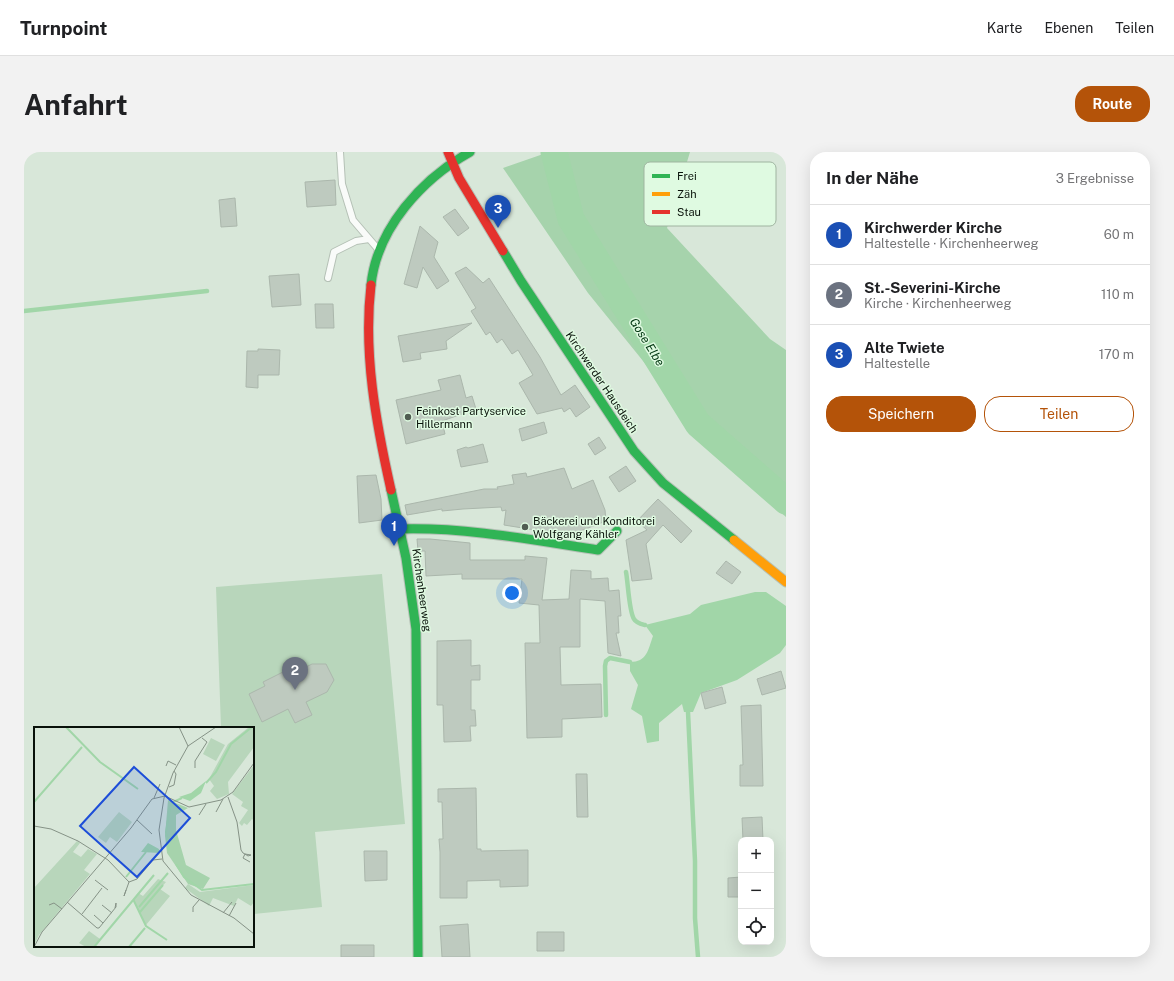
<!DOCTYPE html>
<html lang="de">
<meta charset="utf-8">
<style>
body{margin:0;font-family:"Public Sans",sans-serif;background:#f2f2f2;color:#202124}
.controls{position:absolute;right:12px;bottom:12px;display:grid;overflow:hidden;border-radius:8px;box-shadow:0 4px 16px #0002}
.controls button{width:36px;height:36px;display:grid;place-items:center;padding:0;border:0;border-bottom:1px solid #e0e0e0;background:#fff;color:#202124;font:20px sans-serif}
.you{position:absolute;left:488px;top:441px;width:14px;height:14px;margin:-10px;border:3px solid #fff;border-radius:50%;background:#1a73e8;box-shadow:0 0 0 6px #1a73e833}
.badge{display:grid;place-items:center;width:26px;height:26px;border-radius:50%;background:#b45309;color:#fff;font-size:13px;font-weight:700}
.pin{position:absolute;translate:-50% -33px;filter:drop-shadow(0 1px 2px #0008)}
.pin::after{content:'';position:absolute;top:21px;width:14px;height:12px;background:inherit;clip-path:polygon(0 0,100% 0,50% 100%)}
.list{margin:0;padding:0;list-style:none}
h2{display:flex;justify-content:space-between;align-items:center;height:52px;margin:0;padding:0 16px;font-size:17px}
h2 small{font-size:13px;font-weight:400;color:#757577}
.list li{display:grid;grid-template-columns:26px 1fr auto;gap:12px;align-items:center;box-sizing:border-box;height:60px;padding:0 16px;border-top:1px solid #e0e0e0}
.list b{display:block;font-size:15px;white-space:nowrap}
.list p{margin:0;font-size:13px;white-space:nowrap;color:#757577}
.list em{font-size:13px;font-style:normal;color:#757577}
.actions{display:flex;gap:8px;padding:12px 16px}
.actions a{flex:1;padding:9px 0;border:1px solid #b45309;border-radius:16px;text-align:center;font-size:14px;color:#b45309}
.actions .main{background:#b45309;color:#fff}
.icon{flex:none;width:22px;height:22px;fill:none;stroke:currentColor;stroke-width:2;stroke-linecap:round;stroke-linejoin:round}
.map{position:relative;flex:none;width:762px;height:805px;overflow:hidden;border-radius:16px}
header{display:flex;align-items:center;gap:24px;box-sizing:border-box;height:56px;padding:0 20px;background:#fff;border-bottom:1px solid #e0e0e0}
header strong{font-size:19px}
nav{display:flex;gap:22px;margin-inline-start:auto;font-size:14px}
.intro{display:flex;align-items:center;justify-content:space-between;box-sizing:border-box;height:96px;padding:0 24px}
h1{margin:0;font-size:28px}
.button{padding:10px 18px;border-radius:16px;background:#b45309;color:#fff;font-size:14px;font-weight:700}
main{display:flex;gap:24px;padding:0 24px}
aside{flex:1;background:#fff;border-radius:16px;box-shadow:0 4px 16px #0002}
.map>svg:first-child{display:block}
.green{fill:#b8d6bb}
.forest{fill:#a6d3ac}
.water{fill:#a1d6a8}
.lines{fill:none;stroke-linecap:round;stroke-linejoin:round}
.stream{stroke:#a1d6a8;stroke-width:4.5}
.river{stroke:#a1d6a8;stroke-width:27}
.building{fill:#becabf;stroke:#abb7ac}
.lane-casing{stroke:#b5c1b6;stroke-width:8}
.fast-casing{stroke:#b5c1b6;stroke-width:11}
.slow-casing{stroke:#b5c1b6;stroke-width:11}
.jam-casing{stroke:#b5c1b6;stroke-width:11}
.lane{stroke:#f9fbf9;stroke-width:6}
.fast{stroke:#30b455;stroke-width:9}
.slow{stroke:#ff9f0a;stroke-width:9}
.jam{stroke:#e5322d;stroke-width:9}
.poi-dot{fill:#515d52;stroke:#dffae1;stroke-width:1.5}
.labels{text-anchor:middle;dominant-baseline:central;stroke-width:3;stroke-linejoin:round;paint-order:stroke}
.street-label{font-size:11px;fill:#09120a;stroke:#dffae1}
.poi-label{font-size:11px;fill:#09120a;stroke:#dffae1;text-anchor:start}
.water-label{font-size:12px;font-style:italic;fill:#023711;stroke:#dffae1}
.inset-river{fill:none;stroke:#a1d6a8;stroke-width:2}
.inset-road{fill:none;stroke:#859286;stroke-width:1}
.view{fill:#1d4ed8;fill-opacity:0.15;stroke:#1d4ed8;stroke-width:2}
.inset-edge{fill:none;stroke:#09120a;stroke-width:2}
.key{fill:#dffae1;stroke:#9fb4a0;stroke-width:1}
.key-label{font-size:11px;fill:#09120a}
</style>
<header>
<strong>Turnpoint</strong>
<nav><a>Karte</a><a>Ebenen</a><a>Teilen</a></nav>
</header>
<div class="intro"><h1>Anfahrt</h1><a class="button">Route</a></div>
<main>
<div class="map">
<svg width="762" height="805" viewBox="0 0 762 805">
<rect width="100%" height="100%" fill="#d8e7d9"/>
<!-- green -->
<path class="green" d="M 358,422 L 381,672 L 291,680 L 298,755 L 229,762 L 229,576 L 197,576 L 192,435 Z"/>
<!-- forest -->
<path class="forest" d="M 525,0 L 666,0 L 643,76 L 746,187 L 762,198 L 762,365 L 700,309 L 564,141 L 479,16 Z"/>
<!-- water -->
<path class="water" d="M 731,440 L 742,440 L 762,454 L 762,493 L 756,501 L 713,528 L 677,541 L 669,560 L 660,560 L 658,552 L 635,571 L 635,589 L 623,591 L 618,564 L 607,557 L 614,533 L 606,519 L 606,510 C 623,510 624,498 629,484 L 621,473 L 666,462 L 677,453 Z"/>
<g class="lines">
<!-- stream -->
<path class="stream" d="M 0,159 L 183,139
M 602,420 C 604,430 605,460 610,467 C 612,471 617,472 621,473
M 664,560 L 671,709 L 671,766 L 674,805
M 582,563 L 581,514 L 582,509 L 586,506 L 606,510"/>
<!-- river -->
<path class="river" d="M 530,0 L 547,67 L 674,272 L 762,349"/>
</g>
<!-- building -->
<path class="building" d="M 311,28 L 312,53 L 283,55 L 281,30 Z
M 211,46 L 213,74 L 197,75 L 195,48 Z
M 431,57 L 445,76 L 434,84 L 419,65 Z
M 396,74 L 414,90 L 410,105 L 425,129 L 413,137 L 399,115 L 393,136 L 380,132 Z
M 442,115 L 459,131 L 465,126 L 516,205 L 537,243 L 551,233 L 566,255 L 552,265 L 546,256 L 540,260 L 538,256 L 513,262 L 495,231 L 509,223 L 494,198 L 488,202 L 478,187 L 473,191 L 466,180 L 462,183 L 447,159 L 452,156 L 431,121 Z
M 275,122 L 277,153 L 248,155 L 245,124 Z
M 291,152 L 309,152 L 310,176 L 292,176 Z
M 448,171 L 422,189 L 423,197 L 396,201 L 397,207 L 379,210 L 374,184 Z
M 234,197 L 256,198 L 255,223 L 234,223 L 234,236 L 222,235 L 223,199 L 234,199 Z
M 436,223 L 442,246 L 448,244 L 452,257 L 418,269 L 421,282 L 382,292 L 372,248 L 417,238 L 414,228 Z
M 520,270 L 523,281 L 498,289 L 495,277 Z
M 575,285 L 582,296 L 571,303 L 564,292 Z
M 459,292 L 464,310 L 437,315 L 433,298 L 442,295 L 444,296 Z
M 602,314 L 612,329 L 595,340 L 585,325 Z
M 540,316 L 548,337 L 569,328 L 581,358 L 582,369 L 551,381 L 542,383 L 480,373 L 482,358 L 478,359 L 477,355 L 439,357 L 418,359 L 418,357 L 383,363 L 381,353 L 460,337 L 474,337 L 473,335 L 490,332 L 488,323 L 502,321 L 503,325 Z
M 352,323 L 357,347 L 358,368 L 335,371 L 333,324 Z
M 634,347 L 668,379 L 657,391 L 639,373 L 622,392 L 628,427 L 608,429 L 602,388 L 623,378 L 613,369 Z
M 393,387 L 406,387 L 446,391 L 446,408 L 501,408 L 501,404 L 523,406 L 518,448 L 545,447 L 547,418 L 567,419 L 567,427 L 584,426 L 585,439 L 595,438 L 597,464 L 594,464 L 595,481 L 592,481 L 597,504 L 584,501 L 581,449 L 556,447 L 556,495 L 536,495 L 537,533 L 577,532 L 578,565 L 538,567 L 538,585 L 503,586 L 501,491 L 516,491 L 515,453 L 495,451 L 498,427 L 438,427 L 438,422 L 402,424 L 401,399 L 394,399 Z
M 702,409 L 717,420 L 708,432 L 692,421 Z
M 447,488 L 447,514 L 456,513 L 456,528 L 447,528 L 447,558 L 451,558 L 452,574 L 446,574 L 447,589 L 420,590 L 419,553 L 413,553 L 413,489 Z
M 270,507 L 276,518 L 288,512 L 302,512 L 310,528 L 303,540 L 282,550 L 288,563 L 271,571 L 264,557 L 238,570 L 225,542 L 241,534 L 239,530 L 263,518 L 259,512 Z
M 757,519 L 762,536 L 738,543 L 733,527 Z
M 698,535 L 702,551 L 681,557 L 677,541 Z
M 737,553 L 739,634 L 716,634 L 716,613 L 719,613 L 717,554 Z
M 552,622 L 563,622 L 564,665 L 553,665 Z
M 452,636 L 453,697 L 457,697 L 457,699 L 504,698 L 504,734 L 476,735 L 476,728 L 443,729 L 443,746 L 416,746 L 416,700 L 415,687 L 419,687 L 418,650 L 414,650 L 414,637 Z
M 738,665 L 739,688 L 719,688 L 718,666 Z
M 340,699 L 363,699 L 363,728 L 341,729 Z
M 717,725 L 717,745 L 704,745 L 704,726 Z
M 444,772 L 446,805 L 418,805 L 416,774 Z
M 513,780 L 540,780 L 540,799 L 513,799 Z
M 317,793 L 350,793 L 350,805 L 317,805 Z"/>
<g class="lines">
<defs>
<path id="lane" d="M 316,0 L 318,32 L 329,68 L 353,96
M 304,126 L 310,100 L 332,89 L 345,87"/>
<path id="fast" d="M 479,99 L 497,129 L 610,299 L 639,331 L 710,388
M 347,133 C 353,76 398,27 446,0
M 367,338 L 382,406 L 392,477 L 394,805
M 376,377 C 442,375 509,388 574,398 L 593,379"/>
<path id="slow" d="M 710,388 L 762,430"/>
<path id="jam" d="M 424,0 L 435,26 L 479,99
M 347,133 C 339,201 352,271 367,338"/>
</defs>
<!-- lane casing -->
<use href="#lane" class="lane-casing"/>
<!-- fast casing -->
<use href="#fast" class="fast-casing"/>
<!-- slow casing -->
<use href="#slow" class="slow-casing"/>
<!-- jam casing -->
<use href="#jam" class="jam-casing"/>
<!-- lane -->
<use href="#lane" class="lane"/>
<!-- fast -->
<use href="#fast" class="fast"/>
<!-- slow -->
<use href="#slow" class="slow"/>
<!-- jam -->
<use href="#jam" class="jam"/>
</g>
<!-- markers -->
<g class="poi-dot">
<circle cx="384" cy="265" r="4"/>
<circle cx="501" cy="375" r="4"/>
</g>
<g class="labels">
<!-- street labels -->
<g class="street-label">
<text transform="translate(578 230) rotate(56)">Kirchwerder Hausdeich</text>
<text transform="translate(398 438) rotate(82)">Kirchenheerweg</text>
</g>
<!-- poi labels -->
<g class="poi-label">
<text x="392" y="259">Feinkost Partyservice<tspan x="392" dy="13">Hillermann</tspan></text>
<text x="509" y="369">Bäckerei und Konditorei<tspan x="509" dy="13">Wolfgang Kähler</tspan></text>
</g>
<!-- water labels -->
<g class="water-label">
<text transform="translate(623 190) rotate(58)">Gose Elbe</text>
</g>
</g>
<!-- overview -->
<g transform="translate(10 575)">
<rect width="220" height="220" fill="#d8e7d9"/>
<path d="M 215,0 L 220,0 L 220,20 L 194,55 L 195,67 L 183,72 L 176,64 L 180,59 L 175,52 L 194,17 ZM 177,11 L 191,18 L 182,34 L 169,27 ZM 220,38 L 220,94 L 218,92 L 213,98 L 210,96 L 208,99 L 205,96 L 214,83 L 207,79 L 209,75 L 198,67 ZM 85,85 L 98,95 L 83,115 L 76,110 L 72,116 L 64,110 ZM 43,114 L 46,116 L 39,125 L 47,130 L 54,122 L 63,127 L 50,143 L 56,147 L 5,208 L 0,218 L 0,161 ZM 124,152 L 132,155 L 126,162 L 136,169 L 112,198 L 99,173 L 104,166 L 109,169 ZM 154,157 L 166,165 L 220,158 L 220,175 L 217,179 L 204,171 L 200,179 L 179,171 L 175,179 L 151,161 ZM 55,204 L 66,212 L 59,220 L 52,220 L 45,216 Z" fill="#b8d6bb"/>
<path d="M 134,73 L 154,81 L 142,88 L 142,103 L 152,138 L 176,151 L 169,162 L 154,157 L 133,126 L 131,109 Z" fill="#a6d3ac"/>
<path d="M 172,54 L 167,66 L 156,74 L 145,70 L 157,66 ZM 114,116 L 125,122 L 126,126 L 107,125 Z" fill="#a1d6a8"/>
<path class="inset-river" d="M 32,0 L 66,35 L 104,62M 172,56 L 182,45 L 197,17 L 218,0M 0,75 L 48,20M 135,124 L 132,105 L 136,81 L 139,75 L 148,71M 142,137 L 150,150 L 168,163 L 220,157M 92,150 L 112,125M 99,172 L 112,199 L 133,213M 105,180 L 134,146M 106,185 L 129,158M 60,220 L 120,148M 95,220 L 111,201"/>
<path class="inset-road" d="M 145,0 L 154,19M 182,0 L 154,19 L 139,46 L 130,71 L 125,103 L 129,134 L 157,168 L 200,191 L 220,207M 132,39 L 134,34 L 142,38M 161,41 L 161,34 L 173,15 L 168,11M 135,60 L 140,58 L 142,47 L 140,44M 194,70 L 203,95 L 207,123 L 209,126 L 211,127 L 214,129 L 217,128 L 211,127M 120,71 L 126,57M 182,85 L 189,72M 165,88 L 172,77M 103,93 L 118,107M 0,99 L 17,102 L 44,114 L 74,133 L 95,155 L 103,152 L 119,133 L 128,132M 211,127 L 209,131 L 216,135M 61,153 L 74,163M 92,163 L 90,169 L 95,155M 33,175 L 63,201 L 65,201 L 82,180 L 82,176 L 81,181M 15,178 L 20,176 L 28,182M 68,178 L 78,186M 159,185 L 159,180 L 165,173M 189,186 L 198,175M 48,187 L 68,161M 60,188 L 69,196M 195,189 L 202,176M 0,220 L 8,205 L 97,101 L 118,72 L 131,69 L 155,80 L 187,73 L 199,65 L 220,36"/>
<path class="view" d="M 100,40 L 156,91 L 103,150 L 46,99 Z"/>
<rect width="220" height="220" class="inset-edge"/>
</g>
<!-- legend -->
<rect x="620" y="10" width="132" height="64" rx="6" class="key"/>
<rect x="628" y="22" width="18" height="4" fill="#30b455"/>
<rect x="628" y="40" width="18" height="4" fill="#ff9f0a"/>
<rect x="628" y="58" width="18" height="4" fill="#e5322d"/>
<g class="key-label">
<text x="653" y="28">Frei</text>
<text x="653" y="46">Zäh</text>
<text x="653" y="64">Stau</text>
</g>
</svg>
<div class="controls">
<button>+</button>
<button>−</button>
<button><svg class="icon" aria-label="locate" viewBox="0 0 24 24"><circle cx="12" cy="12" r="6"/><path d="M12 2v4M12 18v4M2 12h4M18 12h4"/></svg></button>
</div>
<div class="you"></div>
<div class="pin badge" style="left:370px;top:394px;background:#1a4fb4">1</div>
<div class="pin badge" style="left:271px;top:538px;background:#6b7280">2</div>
<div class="pin badge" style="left:474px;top:76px;background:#1a4fb4">3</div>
</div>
<aside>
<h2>In der Nähe<small>3 Ergebnisse</small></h2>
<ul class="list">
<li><span class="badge" style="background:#1a4fb4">1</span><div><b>Kirchwerder Kirche</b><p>Haltestelle · Kirchenheerweg</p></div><em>60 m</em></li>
<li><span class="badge" style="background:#6b7280">2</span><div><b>St.-Severini-Kirche</b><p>Kirche · Kirchenheerweg</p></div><em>110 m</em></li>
<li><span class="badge" style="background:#1a4fb4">3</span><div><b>Alte Twiete</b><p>Haltestelle</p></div><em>170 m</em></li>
</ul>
<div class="actions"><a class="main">Speichern</a><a>Teilen</a></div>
</aside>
</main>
